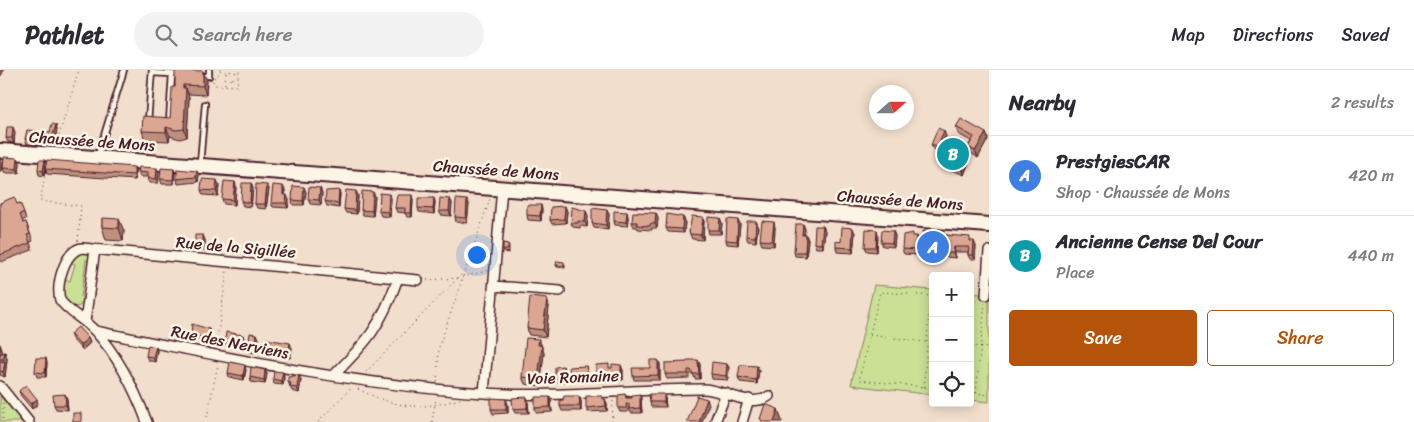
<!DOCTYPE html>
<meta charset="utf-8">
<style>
body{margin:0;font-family:Sriracha,sans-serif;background:#f2f2f3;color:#2b2b33}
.controls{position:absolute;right:15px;bottom:15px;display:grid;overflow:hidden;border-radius:5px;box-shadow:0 2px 12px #0003}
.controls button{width:45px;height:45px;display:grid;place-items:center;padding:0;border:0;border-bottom:1px solid #e1e1e2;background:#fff;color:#2b2b33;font:25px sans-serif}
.compass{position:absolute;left:869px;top:15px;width:45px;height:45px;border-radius:50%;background:#fff;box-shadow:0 2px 12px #0003;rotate:69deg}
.you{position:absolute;left:476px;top:184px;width:18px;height:18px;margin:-12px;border:4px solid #fff;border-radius:50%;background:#1a73e8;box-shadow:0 0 0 8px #1a73e833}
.badge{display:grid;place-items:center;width:32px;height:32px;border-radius:50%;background:#b45309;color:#fff;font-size:16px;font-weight:700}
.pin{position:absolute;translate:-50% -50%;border:2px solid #fff;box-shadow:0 1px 5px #0006}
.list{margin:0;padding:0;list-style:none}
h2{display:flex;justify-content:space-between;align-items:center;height:65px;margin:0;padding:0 20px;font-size:21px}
h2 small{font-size:16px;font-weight:400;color:#7c7c81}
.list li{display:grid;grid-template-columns:32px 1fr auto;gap:15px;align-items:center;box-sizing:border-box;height:80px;padding:0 20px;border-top:1px solid #e1e1e2}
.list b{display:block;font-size:19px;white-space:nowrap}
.list p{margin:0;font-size:16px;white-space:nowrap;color:#7c7c81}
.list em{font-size:16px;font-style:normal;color:#7c7c81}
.actions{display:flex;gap:10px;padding:15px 20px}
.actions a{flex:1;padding:11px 0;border:1px solid #b45309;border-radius:5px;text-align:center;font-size:18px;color:#b45309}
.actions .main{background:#b45309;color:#fff}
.icon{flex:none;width:28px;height:28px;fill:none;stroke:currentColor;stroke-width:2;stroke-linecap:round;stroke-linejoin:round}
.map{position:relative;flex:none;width:989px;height:352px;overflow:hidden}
header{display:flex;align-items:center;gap:30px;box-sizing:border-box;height:70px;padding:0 25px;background:#fff;border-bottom:1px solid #e1e1e2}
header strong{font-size:24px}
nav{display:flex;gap:28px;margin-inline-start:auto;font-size:18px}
.search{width:350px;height:45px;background:#f2f2f3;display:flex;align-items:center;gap:12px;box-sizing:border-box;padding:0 18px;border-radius:28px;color:#7c7c81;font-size:19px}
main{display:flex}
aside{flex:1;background:#fff}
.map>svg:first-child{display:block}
.green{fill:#c9e095;stroke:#8a8060}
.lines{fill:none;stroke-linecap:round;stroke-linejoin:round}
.lane-casing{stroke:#4a1f2b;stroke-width:8}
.street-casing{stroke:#4a1f2b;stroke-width:12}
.primary-casing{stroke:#4a1f2b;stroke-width:18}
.path{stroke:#4a1f2b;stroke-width:1;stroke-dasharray:1 4;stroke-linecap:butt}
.lane{stroke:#fcf5e5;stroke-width:4.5}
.street{stroke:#fcf5e5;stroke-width:9}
.primary{stroke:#fcf5e5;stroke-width:14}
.wall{fill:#bd907e;stroke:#4a1f2b}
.shaded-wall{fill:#9a7566;stroke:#4a1f2b}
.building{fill:#dca792;stroke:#4a1f2b}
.labels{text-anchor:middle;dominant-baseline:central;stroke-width:5;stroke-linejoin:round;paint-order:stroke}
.street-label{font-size:16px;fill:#4a1f2b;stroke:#fcf5e5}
</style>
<header>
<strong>Pathlet</strong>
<div class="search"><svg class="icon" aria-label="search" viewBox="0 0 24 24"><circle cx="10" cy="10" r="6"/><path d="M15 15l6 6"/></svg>Search here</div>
<nav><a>Map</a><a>Directions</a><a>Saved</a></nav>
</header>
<main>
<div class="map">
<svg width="989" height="352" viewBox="0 0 989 352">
<rect width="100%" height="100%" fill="#f2decc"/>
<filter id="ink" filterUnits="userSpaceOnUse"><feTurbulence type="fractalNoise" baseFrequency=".02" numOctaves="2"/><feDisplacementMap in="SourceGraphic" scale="10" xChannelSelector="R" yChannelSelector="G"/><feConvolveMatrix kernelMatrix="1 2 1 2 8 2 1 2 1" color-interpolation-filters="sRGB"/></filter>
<g filter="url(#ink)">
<!-- green -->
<path class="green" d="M 85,182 L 90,186 L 91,191 L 86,190 L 81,227 L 86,228 L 80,236 L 73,237 L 64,231 L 63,215 L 65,209 L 70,211 L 75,194 L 70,192 L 76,183 Z
M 874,215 L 933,220 L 933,325 L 851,315 Z
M 970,223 L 989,225 L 989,332 L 970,330 Z
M 0,326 L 22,352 L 0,352 Z"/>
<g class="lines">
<defs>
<path id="lane" d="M 152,3 L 172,4
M 201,6 L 209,6 L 209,0
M 148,51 L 152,0
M 169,52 L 172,4 L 181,5
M 98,85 L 124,0
M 200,94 L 205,34"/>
<path id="street" d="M 494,216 L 560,221
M 986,225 L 989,181
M 85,252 L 95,179
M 95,261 C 224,287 353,315 484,323 C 557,328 630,319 703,319 C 723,319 751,339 769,326
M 333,306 C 368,271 381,256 398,208
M 0,316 L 29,352
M 484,323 L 502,118
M 147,352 C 135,320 118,286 95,261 C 84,249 68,242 60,230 C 56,215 64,181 82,178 L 418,210
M 715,352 L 726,323
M 742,352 L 749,329"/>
<path id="primary" d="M 0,81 L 989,155"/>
</defs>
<!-- lane casing -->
<use href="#lane" class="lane-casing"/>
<!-- street casing -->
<use href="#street" class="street-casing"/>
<!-- primary casing -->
<use href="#primary" class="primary-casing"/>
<!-- path -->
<path class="path" d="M 220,0 L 238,3
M 214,8 L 221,2
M 233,8 L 233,10 L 231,11 L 231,9 Z
M 213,11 L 215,15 L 237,16 L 239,0
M 225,14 L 226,0
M 56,75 L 79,0
M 46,102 L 40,131 L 81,136 L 78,171
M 427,210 L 459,208 L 487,201
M 933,226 L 880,222 L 859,310 L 933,318
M 970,230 L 979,230
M 870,265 L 933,273
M 970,276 L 989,278
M 216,277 L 227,201
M 366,302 L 463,203
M 437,312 L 439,277 L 490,129 L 492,129
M 924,317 L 930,227
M 358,319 C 397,338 418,341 460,329
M 970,322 L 989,325
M 976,323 L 985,233
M 3,333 L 3,352
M 206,352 L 218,294
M 318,352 L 351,318
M 432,352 L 436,328
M 612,352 L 613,330"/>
<!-- lane -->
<use href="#lane" class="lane"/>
<!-- street -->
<use href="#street" class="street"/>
<!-- primary -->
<use href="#primary" class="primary"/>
</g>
<!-- wall -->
<path class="wall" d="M 207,10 L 206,25 L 188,24 L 189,27 L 187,67 L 180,69 L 170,66 L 169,71 L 145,70 L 142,61 L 170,48 L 175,17 Z
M 56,55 L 57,60 L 53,76 L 27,74 L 25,69 L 50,62 Z
M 956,57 L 986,63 L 988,69 L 978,88 L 971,83 L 968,77 L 971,71 L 958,64 Z
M 15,62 L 14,73 L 8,72 L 6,68 Z
M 946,66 L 943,72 L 960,83 L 959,85 L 967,88 L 969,92 L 964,105 L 945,97 L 943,93 L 946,84 L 933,79 L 931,75 Z
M 45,90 L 47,93 L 136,101 L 135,110 L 47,104 L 46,100 L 44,106 L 39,105 L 38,100 Z
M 20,93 L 19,103 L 5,103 L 3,98 Z
M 174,99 L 175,104 L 174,114 L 162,114 L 160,109 Z
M 138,102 L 159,103 L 158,113 L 149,113 L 148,107 L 140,107 Z
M 199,105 L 198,112 L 178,114 L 177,109 Z
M 235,112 L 236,116 L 235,135 L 224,134 L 222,129 Z
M 219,115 L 218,126 L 203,125 L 201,120 Z
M 267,115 L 269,119 L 266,139 L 257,138 L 255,134 Z
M 253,118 L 251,137 L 243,136 L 241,131 Z
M 320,118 L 322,123 L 321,135 L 310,134 L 308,129 Z
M 285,120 L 285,125 L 289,130 L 288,138 L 273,137 L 271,133 Z
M 339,120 L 340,124 L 339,138 L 327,136 L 325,131 Z
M 306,122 L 304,135 L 293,135 L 292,130 Z
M 389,124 L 391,128 L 390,147 L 381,146 L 379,141 Z
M 358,125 L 357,144 L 346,143 L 344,139 Z
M 412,125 L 413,130 L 412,147 L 407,147 L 405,143 L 397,142 L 395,138 Z
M 375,126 L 373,146 L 363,145 L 361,140 Z
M 434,128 L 435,132 L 434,144 L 419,142 L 418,138 Z
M 450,129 L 452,133 L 451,146 L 441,145 L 439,141 Z
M 467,130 L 469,134 L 467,153 L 456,152 L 455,147 Z
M 0,133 L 17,134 L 20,133 L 26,149 L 22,151 L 23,153 L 26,152 L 33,171 L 30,172 L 32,180 L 1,192 L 0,189 Z
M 541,135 L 542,140 L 541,151 L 528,150 L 527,145 Z
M 567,141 L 566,153 L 552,154 L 550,150 Z
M 586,141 L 588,146 L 587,157 L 580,156 L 580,158 L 573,157 L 571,153 Z
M 609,144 L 608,160 L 594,158 L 592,153 Z
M 628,146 L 628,156 L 615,155 L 614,151 Z
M 683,147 L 685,151 L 684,163 L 668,162 L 666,158 Z
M 102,148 L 124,161 L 123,171 L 106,170 L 102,157 Z
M 658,148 L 657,158 L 652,158 L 652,160 L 638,159 L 637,157 L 634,157 L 632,152 Z
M 720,148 L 722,153 L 721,164 L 709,164 L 708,160 Z
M 738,150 L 740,154 L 738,175 L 727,174 L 726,170 Z
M 704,151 L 703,170 L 692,169 L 689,162 Z
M 756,151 L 758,156 L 756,172 L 748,171 L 746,166 Z
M 803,154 L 805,159 L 804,165 L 806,165 L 808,170 L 806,187 L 795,186 L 794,182 Z
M 823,156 L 825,161 L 823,178 L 816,178 L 814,173 Z
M 775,157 L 774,176 L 762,175 L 760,170 Z
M 877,160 L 878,165 L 877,182 L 867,181 L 865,177 Z
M 893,161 L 895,166 L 894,177 L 883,176 L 881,172 Z
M 855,163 L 853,183 L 837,182 L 836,177 L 841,172 Z
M 940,163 L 942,169 L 941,187 L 925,185 L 922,179 Z
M 946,165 L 971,171 L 976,176 L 975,189 L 970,189 L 968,185 L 968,182 L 955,182 L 955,188 L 947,187 L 945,183 Z
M 914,166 L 919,170 L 918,185 L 904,184 L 902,179 Z
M 205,170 L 205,180 L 196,179 L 195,174 Z
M 508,174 L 509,176 L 509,183 L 504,182 L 503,180 Z
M 565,194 L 565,198 L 557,197 L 556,195 Z
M 549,236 L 546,267 L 529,265 L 527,258 Z
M 210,263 L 209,272 L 192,269 L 191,265 Z
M 70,264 L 88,268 L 90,273 L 82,280 L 72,269 Z
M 257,264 L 259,269 L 256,283 L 249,282 L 248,277 Z
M 244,269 L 243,279 L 226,276 L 225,272 Z
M 539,269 L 544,283 L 540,316 L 525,314 L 522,307 Z
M 0,274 L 3,283 L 5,282 L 7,289 L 5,307 L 0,305 Z
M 156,277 L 157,281 L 155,292 L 148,290 L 146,286 Z
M 292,278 L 290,288 L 266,284 L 264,280 Z
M 46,288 L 47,293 L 46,307 L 37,307 L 35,302 Z
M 658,290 L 660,294 L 660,310 L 634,310 L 633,306 L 650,298 Z
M 700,294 L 700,309 L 695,309 L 693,304 L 689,304 L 689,308 L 667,309 L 665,304 Z
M 727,294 L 729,298 L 728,310 L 712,309 L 711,304 Z
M 586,296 L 590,310 L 571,312 L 570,308 Z
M 757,296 L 759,301 L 757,314 L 740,312 L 738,307 Z
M 610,298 L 623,300 L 623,310 L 598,312 L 596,307 Z
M 246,300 L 244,310 L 229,307 L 228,303 Z
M 265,300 L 267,304 L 265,314 L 251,312 L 250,307 Z
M 564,301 L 565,312 L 557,312 L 555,308 Z
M 283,302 L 284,307 L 283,315 L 274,314 L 273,309 Z
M 301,310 L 299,323 L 292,321 L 288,312 Z
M 19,321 L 38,334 L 32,339 L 21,326 Z
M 65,324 L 67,329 L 68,340 L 56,339 L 54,335 Z
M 625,324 L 627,328 L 632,328 L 640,324 L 641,329 L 642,343 L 631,343 L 629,339 L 628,339 L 628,342 L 620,342 L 618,338 Z
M 550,327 L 551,331 L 552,342 L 536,343 L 535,338 Z
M 665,328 L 666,337 L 651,337 L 650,332 Z
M 603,329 L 607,333 L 607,341 L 588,342 L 586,338 Z
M 563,330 L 581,331 L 581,341 L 562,341 L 560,336 Z
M 528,332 L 529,343 L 515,343 L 513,339 Z
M 508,334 L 508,343 L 493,344 L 491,339 Z"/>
<!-- shaded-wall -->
<path class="shaded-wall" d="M 0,0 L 4,0 L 1,6 L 0,4 Z
M 203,1 L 207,10 L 206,25 L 203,16 Z
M 183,15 L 186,22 L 186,18 L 189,27 L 187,67 L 184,59 Z
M 56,55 L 57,60 L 53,76 L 51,71 Z
M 13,57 L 15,62 L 14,73 L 12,68 Z
M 166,57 L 170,66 L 169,71 L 166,62 Z
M 944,61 L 946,66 L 942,75 L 940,70 Z
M 986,63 L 988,69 L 978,88 L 975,81 Z
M 958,78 L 960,83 L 958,88 L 956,83 Z
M 0,87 L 2,92 L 1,102 L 0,99 Z
M 18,88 L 20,93 L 19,103 L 17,99 Z
M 967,88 L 969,92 L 964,105 L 963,100 Z
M 45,90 L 47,95 L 44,106 L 43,101 Z
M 134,97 L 136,101 L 135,110 L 134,105 Z
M 157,98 L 159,103 L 158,113 L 156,109 Z
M 174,99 L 175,104 L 174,114 L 173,110 Z
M 197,101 L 199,105 L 198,112 L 196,107 Z
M 217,110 L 219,115 L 218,126 L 216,121 Z
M 235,112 L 236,116 L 235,135 L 233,130 Z
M 251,113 L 253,118 L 251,137 L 250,133 Z
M 267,115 L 269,119 L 266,139 L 265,134 Z
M 283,116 L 285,120 L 284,130 L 283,125 Z
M 304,117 L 306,122 L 304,135 L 303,131 Z
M 320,118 L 322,123 L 321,135 L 319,130 Z
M 339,120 L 340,124 L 339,138 L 338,134 Z
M 356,121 L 358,125 L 357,144 L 355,140 Z
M 373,122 L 375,126 L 373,146 L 372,141 Z
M 389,124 L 391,128 L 390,147 L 388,142 Z
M 287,125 L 289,130 L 288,138 L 286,133 Z
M 412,125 L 413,130 L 412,147 L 411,143 Z
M 434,128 L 435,132 L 434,144 L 433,139 Z
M 450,129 L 452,133 L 451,146 L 449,141 Z
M 467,130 L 469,134 L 467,153 L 466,148 Z
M 541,135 L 542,140 L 541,151 L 540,146 Z
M 565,136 L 567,141 L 566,153 L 564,149 Z
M 607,140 L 609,144 L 608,160 L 606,155 Z
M 586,141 L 588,146 L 587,157 L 585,152 Z
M 627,142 L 628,146 L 628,156 L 626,152 Z
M 656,143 L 658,148 L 657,158 L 655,154 Z
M 683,147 L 685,151 L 684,163 L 682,159 Z
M 703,147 L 704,151 L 703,170 L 701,165 Z
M 720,148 L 722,153 L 721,164 L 719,160 Z
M 119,149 L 124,161 L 123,171 L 119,158 Z
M 738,150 L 740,154 L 738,175 L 737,171 Z
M 756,151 L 758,156 L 756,172 L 755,167 Z
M 774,152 L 775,157 L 774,176 L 772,171 Z
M 803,154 L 805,159 L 804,170 L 802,165 Z
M 823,156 L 825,161 L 823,178 L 821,174 Z
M 853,158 L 855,163 L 853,183 L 852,178 Z
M 877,160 L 878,165 L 877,182 L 876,177 Z
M 893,161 L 895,166 L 894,177 L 892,173 Z
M 940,163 L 942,169 L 941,187 L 938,180 Z
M 203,165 L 205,170 L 205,180 L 203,175 Z
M 806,165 L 808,170 L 806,187 L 805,182 Z
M 917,166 L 919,170 L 918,185 L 917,180 Z
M 974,171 L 976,176 L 975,189 L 973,185 Z
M 954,177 L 955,182 L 955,188 L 953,183 Z
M 547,229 L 549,236 L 546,267 L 543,260 Z
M 209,259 L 210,263 L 209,272 L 207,268 Z
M 257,264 L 259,269 L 256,283 L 255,278 Z
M 243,265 L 244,269 L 243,279 L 241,274 Z
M 88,268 L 90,273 L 82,280 L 80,275 Z
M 539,269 L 544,283 L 540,316 L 538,309 L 538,275 Z
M 290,273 L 292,278 L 290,288 L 288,284 Z
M 0,274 L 3,283 L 0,286 Z
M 156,277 L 157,281 L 155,292 L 153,287 Z
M 5,282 L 7,289 L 5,307 L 3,302 L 5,293 L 3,289 Z
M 46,288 L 47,293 L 46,307 L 45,303 Z
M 658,290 L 660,294 L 660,310 L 658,305 Z
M 698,290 L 700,294 L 700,309 L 699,304 Z
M 727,294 L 729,298 L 728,310 L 726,306 Z
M 245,295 L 246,300 L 244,310 L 243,306 Z
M 621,295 L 623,300 L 623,310 L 621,305 Z
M 563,296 L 564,301 L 565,312 L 563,308 Z
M 757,296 L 759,301 L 757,314 L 756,310 Z
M 265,300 L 267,304 L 265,314 L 264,310 Z
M 283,302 L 284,307 L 283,315 L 281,311 Z
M 299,305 L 301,310 L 299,323 L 297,318 Z
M 65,324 L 67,329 L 68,340 L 66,335 Z
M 640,324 L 641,329 L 642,343 L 640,338 Z
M 664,324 L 665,328 L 666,337 L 664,332 Z
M 579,326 L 581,331 L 581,341 L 580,336 Z
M 527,327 L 528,332 L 529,343 L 527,338 Z
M 550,327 L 551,331 L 552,342 L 550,337 Z
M 37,329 L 38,334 L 32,339 L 31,334 Z
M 506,329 L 508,334 L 508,343 L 506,339 Z
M 605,329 L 607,333 L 607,341 L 606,336 Z
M 707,329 L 709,334 L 702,352 L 699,352 Z
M 778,339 L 782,351 L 782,352 L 774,352 Z"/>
<!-- building -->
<path class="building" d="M 175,0 L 203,1 L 203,16 L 183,15 L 183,18 L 186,18 L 184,59 L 176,60 L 166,57 L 166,62 L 142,61 L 143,46 L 170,48 L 172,17 L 175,17 Z
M 961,49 L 986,63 L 975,81 L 968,77 L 974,67 L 956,57 Z
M 52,54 L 56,55 L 51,71 L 25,69 L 27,60 L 50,62 Z
M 7,57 L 13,57 L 12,68 L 6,68 Z
M 938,58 L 944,61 L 940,70 L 958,78 L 956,83 L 967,88 L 963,100 L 943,93 L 947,81 L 931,75 Z
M 4,87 L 18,88 L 17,99 L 3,98 Z
M 39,90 L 45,90 L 43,101 L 38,100 Z
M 47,90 L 134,97 L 134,105 L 45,99 Z
M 139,97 L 157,98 L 156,109 L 148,108 L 148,103 L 138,102 Z
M 161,98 L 174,99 L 173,110 L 160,109 Z
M 177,99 L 197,101 L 196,107 L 177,109 Z
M 202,109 L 217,110 L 216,121 L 201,120 Z
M 224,111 L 235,112 L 233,130 L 222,129 Z
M 242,113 L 251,113 L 250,133 L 241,131 Z
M 256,114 L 267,115 L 265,134 L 255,134 Z
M 273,115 L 283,116 L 283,125 L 287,125 L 286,133 L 271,133 Z
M 293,116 L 304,117 L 303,131 L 292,130 Z
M 309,117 L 320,118 L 319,130 L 308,129 Z
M 339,120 L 338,134 L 325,131 L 326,121 Z
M 346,120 L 356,121 L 355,140 L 344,139 Z
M 362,121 L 373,122 L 372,141 L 361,140 Z
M 380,123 L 389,124 L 388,142 L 379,141 Z
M 397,125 L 412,125 L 411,143 L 405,143 L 405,138 L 395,138 Z
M 14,127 L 17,134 L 20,133 L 24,142 L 20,144 L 23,153 L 26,152 L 30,164 L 27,165 L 30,173 L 0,185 L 0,133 Z
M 418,128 L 434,128 L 433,139 L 418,138 Z
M 440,128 L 450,129 L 449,141 L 439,141 Z
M 456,129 L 467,130 L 466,148 L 455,147 Z
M 527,135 L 541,135 L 540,146 L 527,145 Z
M 565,136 L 564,149 L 550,150 L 551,137 Z
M 572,137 L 586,141 L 585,152 L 578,151 L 578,153 L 571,153 Z
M 592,138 L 607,140 L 606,155 L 592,153 Z
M 614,141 L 627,142 L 626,152 L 614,151 Z
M 633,142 L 656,143 L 655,154 L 651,153 L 650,156 L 637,155 L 637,152 L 632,152 Z
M 667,144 L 683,147 L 682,159 L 666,158 Z
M 692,146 L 703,147 L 701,165 L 691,164 L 689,162 Z
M 708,147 L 720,148 L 719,160 L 708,160 Z
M 102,148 L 119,149 L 119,158 L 102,157 Z
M 727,149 L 738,150 L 737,171 L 726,170 Z
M 747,151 L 756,151 L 755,167 L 746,166 Z
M 762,151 L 774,152 L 772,171 L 760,170 Z
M 796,154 L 803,154 L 802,165 L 806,165 L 805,182 L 794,182 Z
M 815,156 L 823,156 L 821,174 L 814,173 Z
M 842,157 L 853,158 L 852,178 L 836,177 L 836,171 L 841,172 Z
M 866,159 L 877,160 L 876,177 L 865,177 Z
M 882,160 L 893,161 L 892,173 L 881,172 Z
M 923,161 L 940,163 L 938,180 L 922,179 Z
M 913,163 L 913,166 L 917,166 L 917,180 L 902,179 L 903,165 Z
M 195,165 L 203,165 L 203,175 L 195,174 Z
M 946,165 L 970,167 L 970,171 L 974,171 L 973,185 L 968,185 L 969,177 L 954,177 L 953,183 L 945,183 Z
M 503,173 L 508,174 L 508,180 L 503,180 Z
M 557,191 L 564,192 L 564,196 L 556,195 Z
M 530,227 L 547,229 L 543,260 L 527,258 Z
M 192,254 L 209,259 L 207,268 L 191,265 Z
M 78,257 L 88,268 L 80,275 L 70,264 Z
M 226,262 L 243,265 L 241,274 L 225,272 Z
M 250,263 L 257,264 L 255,278 L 248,277 Z
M 526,268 L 539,269 L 538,275 L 542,276 L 538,309 L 522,307 Z
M 266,269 L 290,273 L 288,284 L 264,280 Z
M 148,275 L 156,277 L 153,287 L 146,286 Z
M 5,282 L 3,289 L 0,289 L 0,284 Z
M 36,288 L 46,288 L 45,303 L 35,302 Z
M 650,290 L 658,290 L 658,305 L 633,306 L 632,298 L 650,298 Z
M 687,290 L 698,290 L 699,304 L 693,304 L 691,300 L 688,300 L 688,304 L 665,304 L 665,293 L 687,292 Z
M 0,291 L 5,292 L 3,302 L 0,301 Z
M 230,292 L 245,295 L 243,306 L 228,303 Z
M 712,292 L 727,294 L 726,306 L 711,304 Z
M 609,294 L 609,298 L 612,298 L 612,294 L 621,295 L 621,305 L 596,307 L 596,295 Z
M 740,295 L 757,296 L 756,310 L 738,307 Z
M 563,296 L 563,308 L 555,308 L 555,297 Z
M 586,296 L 588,306 L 570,308 L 569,297 Z
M 251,297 L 265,300 L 264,310 L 250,307 Z
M 274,301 L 283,302 L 281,311 L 273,309 Z
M 299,305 L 297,318 L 290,317 L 291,313 L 288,312 L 288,307 Z
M 26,315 L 37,329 L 31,334 L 19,321 Z
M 65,324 L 66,335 L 54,335 L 53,325 Z
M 625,324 L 626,328 L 632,328 L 632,325 L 640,324 L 640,338 L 629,339 L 629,334 L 626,334 L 627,338 L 618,338 L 618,325 Z
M 649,324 L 664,324 L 664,332 L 650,332 Z
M 564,326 L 579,326 L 580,336 L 560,336 L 560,330 L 563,330 Z
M 586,326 L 602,326 L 602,329 L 605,329 L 606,336 L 586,338 Z
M 697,326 L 707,329 L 699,352 L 687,352 Z
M 527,327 L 527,338 L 513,339 L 512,328 Z
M 535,327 L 550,327 L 550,337 L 535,338 Z
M 491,328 L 506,329 L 506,339 L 491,339 Z
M 765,334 L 778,339 L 774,352 L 762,352 L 762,350 L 760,349 Z
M 73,343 L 81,343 L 81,352 L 73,352 Z"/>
</g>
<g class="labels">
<!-- street labels -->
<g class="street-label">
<text transform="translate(92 71) rotate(4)">Chaussée de Mons</text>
<text transform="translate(496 100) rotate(4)">Chaussée de Mons</text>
<text transform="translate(900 130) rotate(4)">Chaussée de Mons</text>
<text transform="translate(236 177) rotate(5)">Rue de la Sigillée</text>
<text transform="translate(230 272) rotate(11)">Rue des Nerviens</text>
<text transform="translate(573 307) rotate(-2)">Voie Romaine</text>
</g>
</g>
</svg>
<div class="controls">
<button>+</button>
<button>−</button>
<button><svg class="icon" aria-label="locate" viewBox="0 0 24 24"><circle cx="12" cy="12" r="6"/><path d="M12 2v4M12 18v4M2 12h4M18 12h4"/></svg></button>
</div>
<svg class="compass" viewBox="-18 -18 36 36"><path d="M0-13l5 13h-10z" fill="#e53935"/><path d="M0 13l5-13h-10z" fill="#7c7c81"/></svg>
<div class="you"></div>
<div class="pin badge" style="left:933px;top:177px;background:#3f7fe0">A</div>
<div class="pin badge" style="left:953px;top:84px;background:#0f9aa8">B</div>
</div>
<aside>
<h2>Nearby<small>2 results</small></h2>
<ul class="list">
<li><span class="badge" style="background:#3f7fe0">A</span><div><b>PrestgiesCAR</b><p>Shop · Chaussée de Mons</p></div><em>420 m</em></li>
<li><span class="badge" style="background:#0f9aa8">B</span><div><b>Ancienne Cense Del Cour</b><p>Place</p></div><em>440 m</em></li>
</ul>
<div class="actions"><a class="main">Save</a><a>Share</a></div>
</aside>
</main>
